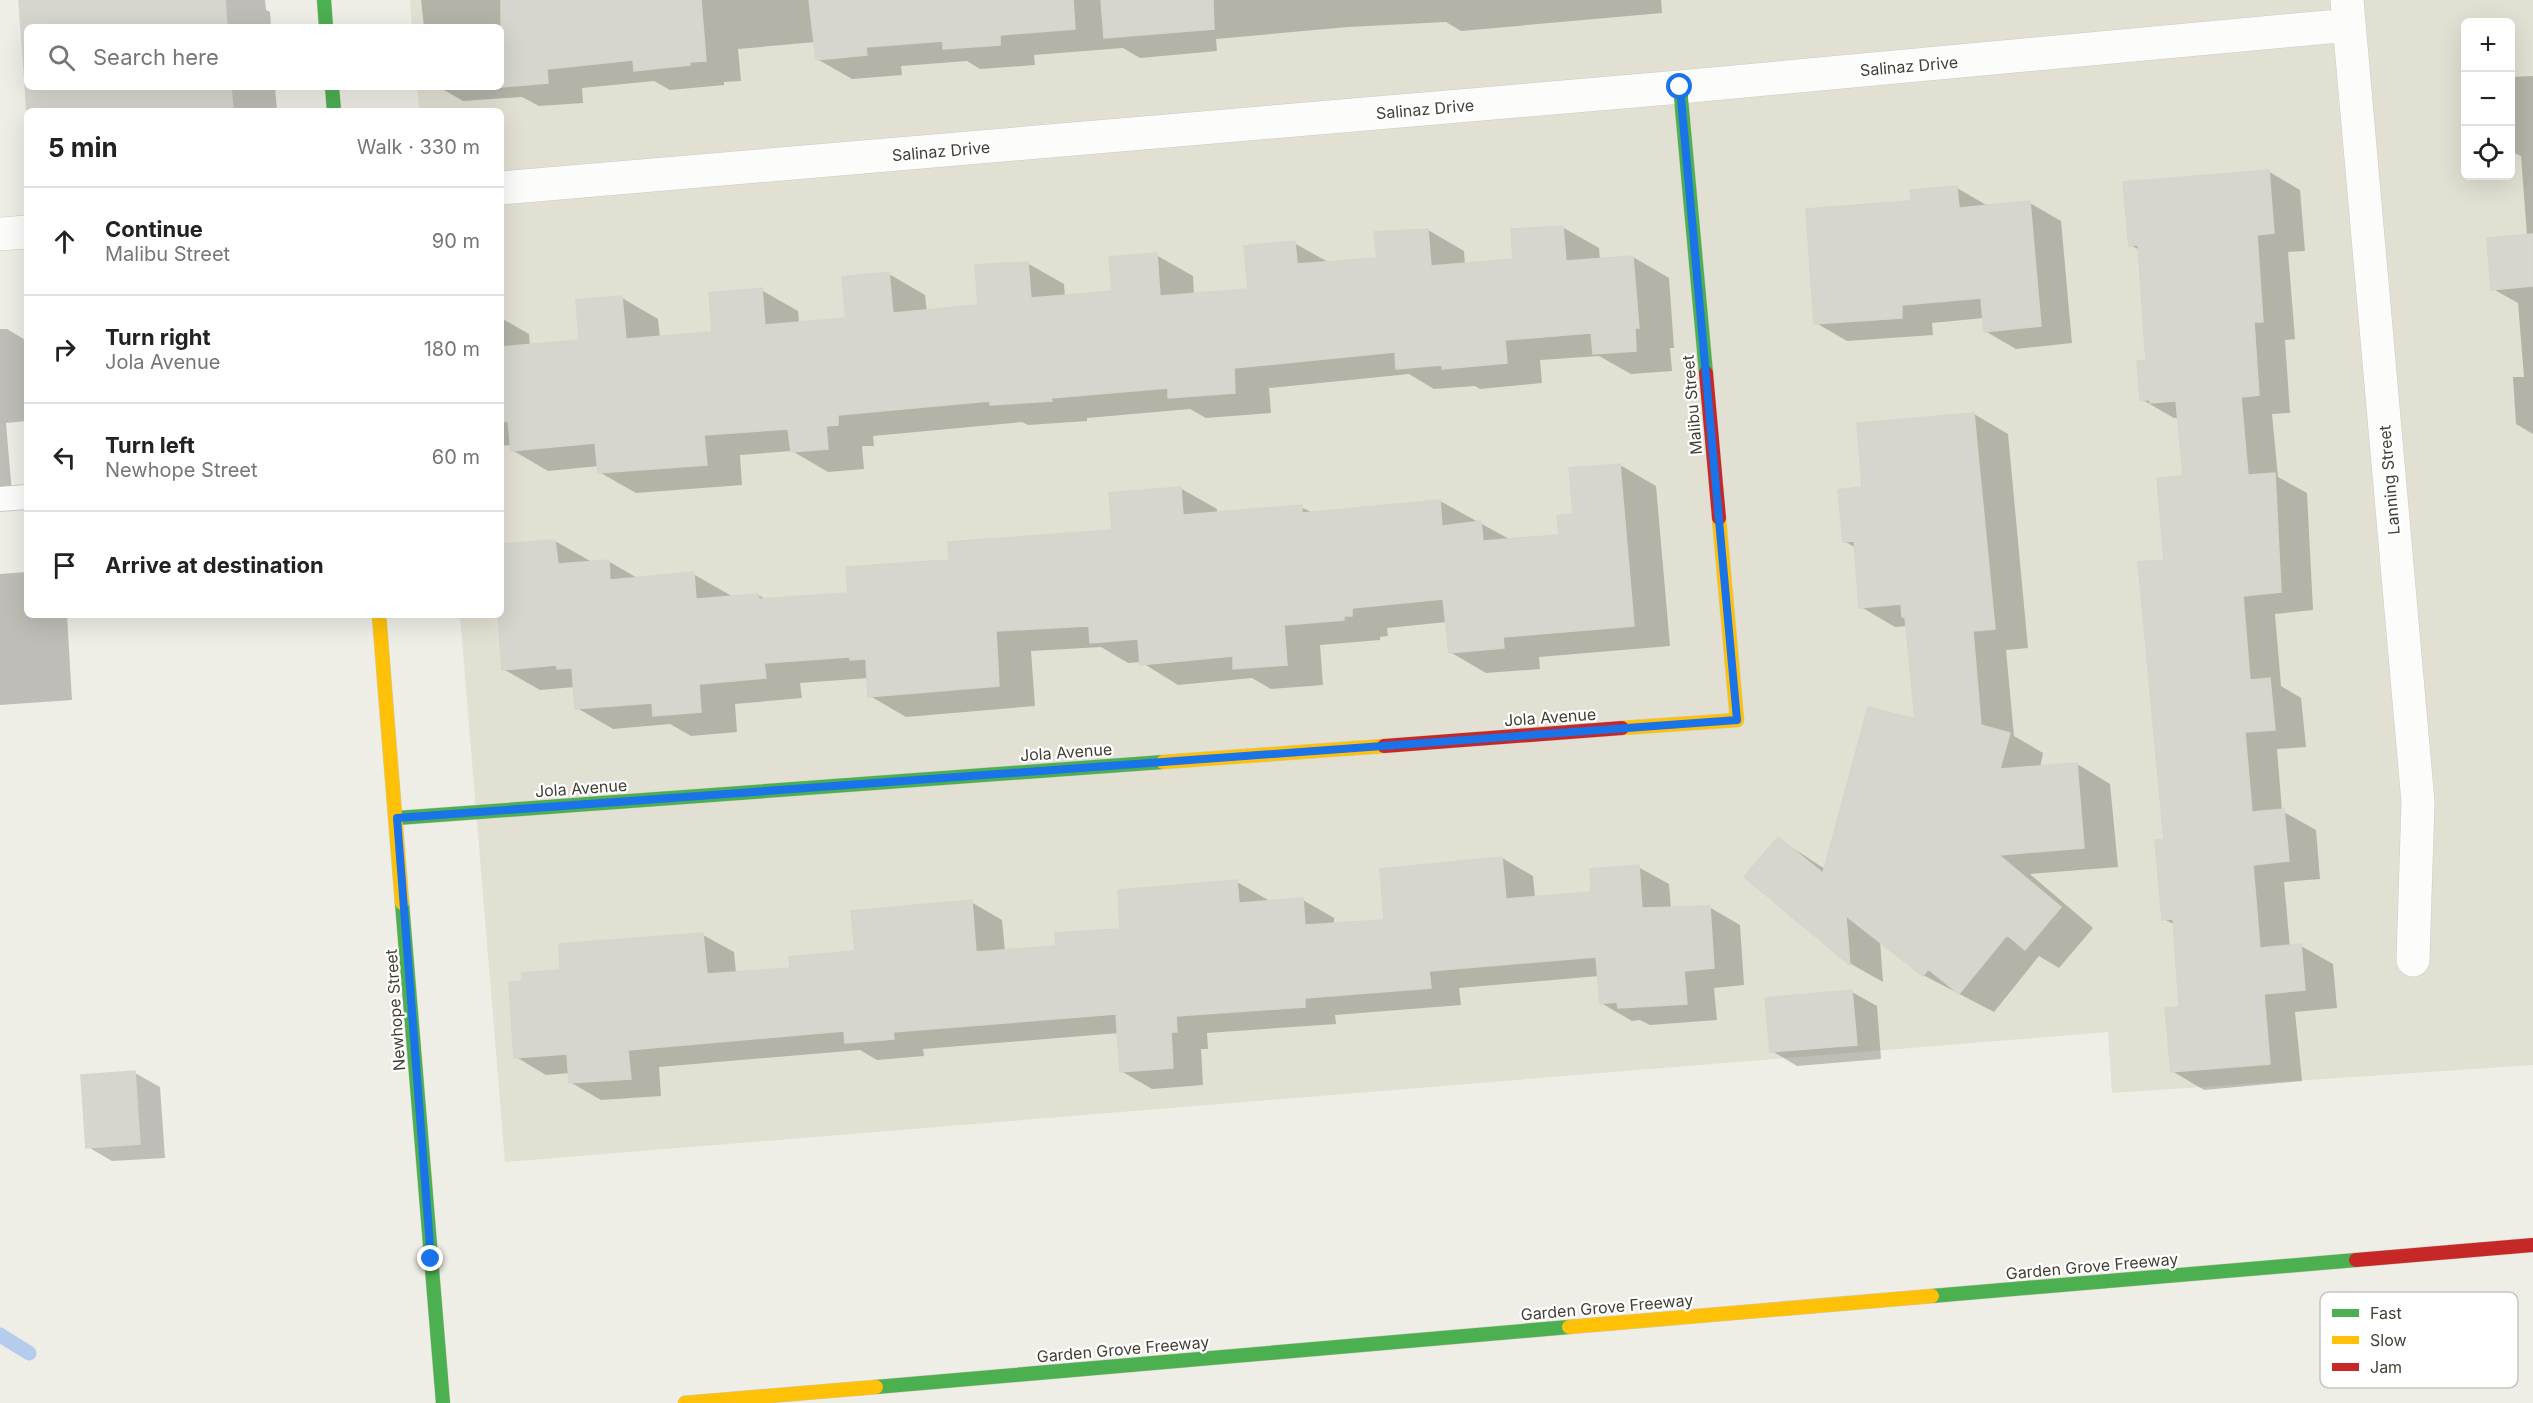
<!DOCTYPE html>
<meta charset="utf-8">
<style>
body{margin:0;font-family:Inter,sans-serif;background:#f6f6f6;color:#222}
.controls{position:absolute;right:18px;top:18px;display:grid;overflow:hidden;border-radius:9px;box-shadow:0 6px 24px #0002}
.controls button{width:54px;height:54px;display:grid;place-items:center;padding:0;border:0;border-bottom:2px solid #e0e0e0;background:#fff;color:#222;font:30px sans-serif}
.stop{position:absolute;width:18px;height:18px;margin:-14px;border:4px solid #1a73e8;border-radius:50%;background:#fff}
.stop.end{background:#1a73e8;border-color:#fff;box-shadow:0 2px 6px #0008}
.list{margin:0;padding:0;list-style:none}
h2{display:flex;justify-content:space-between;align-items:center;height:78px;margin:0;padding:0 24px;font-size:26px}
h2 small{font-size:20px;font-weight:400;color:#767676}
.list li{display:grid;grid-template-columns:39px 1fr auto;gap:18px;align-items:center;box-sizing:border-box;height:108px;padding:0 24px;border-top:2px solid #e0e0e0}
.list b{display:block;font-size:22px;white-space:nowrap}
.list p{margin:0;font-size:20px;white-space:nowrap;color:#767676}
.list em{font-size:20px;font-style:normal;color:#767676}
.icon{flex:none;width:33px;height:33px;fill:none;stroke:currentColor;stroke-width:2;stroke-linecap:round;stroke-linejoin:round}
.map{position:relative;flex:none;width:2533px;height:1403px;overflow:hidden}
.search{position:absolute;background:#fff;box-shadow:0 6px 24px #0002;left:24px;top:24px;width:480px;height:66px;display:flex;align-items:center;gap:15px;box-sizing:border-box;padding:0 21px;border-radius:9px;color:#767676;font-size:22px}
.panel{position:absolute;background:#fff;box-shadow:0 6px 24px #0002;left:24px;top:108px;width:480px;height:510px;border-radius:9px}
.map>svg:first-child{display:block}
.residential{fill:#e2e0d3;fill-rule:evenodd}
.shadow{fill:#0003}
.lines{fill:none;stroke-linecap:round;stroke-linejoin:round}
.stream{stroke:#b6ccec;stroke-width:15}
.building{fill:#d7d6ce;stroke:#d6d4cc;stroke-width:1.5}
.lane-casing{stroke:#cccbc4;stroke-width:26}
.street-casing{stroke:#cccbc4;stroke-width:34}
.fast-casing{stroke:#cdccbd;stroke-width:15}
.slow-casing{stroke:#cdccbd;stroke-width:15}
.jam-casing{stroke:#cdccbd;stroke-width:15}
.lane{stroke:#fcfcfb;stroke-width:24}
.street{stroke:#fcfcfb;stroke-width:33}
.fast{stroke:#4caf50;stroke-width:14}
.slow{stroke:#ffc107;stroke-width:14}
.jam{stroke:#c62828;stroke-width:14}
.route{stroke:#1a73e8;stroke-width:8}
.labels{text-anchor:middle;dominant-baseline:central;stroke-width:4.5;stroke-linejoin:round;paint-order:stroke}
.street-label{font-size:16px;fill:#423f33;stroke:#fff}
.key{fill:#fff;stroke:#c6c5c2;stroke-width:1.5}
.key-label{font-size:16px;fill:#423f33}
</style>
<div class="map">
<svg width="2533" height="1403" viewBox="0 0 2533 1403">
<rect width="100%" height="100%" fill="#eeede6"/>
<!-- residential -->
<path class="residential" d="M 410,0 L 2533,0 L 2533,1065 L 2112,1093 L 2108,1032 L 505,1162 L 460,615 L 501,615 L 501,111 L 419,111 L 417,87 L 501,87 L 501,27 L 412,27 ZM 2466,22 L 2510,22 L 2510,176 L 2466,176 Z"/>
<!-- shadow -->
<path class="shadow" d="M 21,0 L 265,0 L 266,10 L 270,12 L 271,27 L 27,27 L 27,87 L 275,87 L 277,111 L 29,111 Z
M 421,0 L 1661,0 L 1662,13 L 1461,31 L 1446,22 L 1348,27 L 1216,39 L 1217,51 L 1140,58 L 1123,48 L 1034,55 L 1035,65 L 980,69 L 967,61 L 901,66 L 902,75 L 852,79 L 817,59 L 815,42 L 738,49 L 741,81 L 724,82 L 724,85 L 670,90 L 654,81 L 582,88 L 583,103 L 539,106 L 522,97 L 463,101 L 439,87 L 501,87 L 501,27 L 424,27 Z
M 2533,76 L 2533,434 L 2516,424 L 2513,377 L 2524,377 L 2518,303 L 2493,289 L 2527,236 L 2521,156 L 2510,151 L 2510,77 Z
M 2268,171 L 2300,190 L 2305,251 L 2288,252 L 2295,339 L 2285,340 L 2290,413 L 2272,414 L 2278,477 L 2307,493 L 2313,610 L 2275,614 L 2281,686 L 2301,698 L 2306,747 L 2277,749 L 2282,811 L 2316,830 L 2320,879 L 2284,882 L 2290,947 L 2301,946 L 2333,964 L 2337,1008 L 2295,1012 L 2302,1081 L 2204,1090 L 2172,1071 L 2181,1009 L 2175,925 L 2164,919 L 2166,841 L 2165,562 L 2185,478 L 2180,418 L 2174,418 L 2141,399 L 2148,362 L 2140,250 L 2130,245 Z
M 1957,188 L 1988,206 L 2030,203 L 2061,221 L 2072,343 L 2016,349 L 1985,331 L 1984,318 L 1932,323 L 1933,335 L 1847,341 L 1816,323 L 1913,203 Z
M 1562,227 L 1599,248 L 1600,260 L 1633,257 L 1669,278 L 1674,348 L 1670,348 L 1672,371 L 1631,374 L 1599,356 L 1540,360 L 1542,383 L 1480,389 L 1475,386 L 1434,389 L 1409,374 L 1269,388 L 1271,413 L 1206,418 L 1190,409 L 1087,418 L 1087,421 L 1028,425 L 1022,422 L 873,436 L 874,446 L 862,446 L 864,469 L 828,472 L 792,451 L 740,455 L 742,485 L 636,493 L 599,472 L 599,466 L 548,471 L 512,450 L 511,445 L 501,446 L 501,318 L 529,334 L 530,346 L 581,341 L 622,298 L 658,319 L 660,338 L 714,334 L 761,290 L 798,311 L 799,323 L 848,319 L 889,274 L 925,295 L 927,312 L 980,307 L 1027,263 L 1064,284 L 1065,297 L 1114,293 L 1156,255 L 1193,276 L 1194,295 L 1250,291 L 1294,243 L 1330,263 L 1378,260 L 1428,230 L 1464,251 L 1465,265 L 1515,261 Z
M 0,329 L 7,329 L 27,341 L 27,421 L 6,423 L 12,494 L 0,495 Z
M 1974,414 L 2008,434 L 2028,648 L 2006,650 L 2014,736 L 2043,753 L 2040,768 L 2077,764 L 2110,784 L 2118,867 L 2030,874 L 2093,928 L 2059,968 L 2039,956 L 1994,1012 L 1923,975 L 1880,941 L 1883,982 L 1851,964 L 1747,877 L 1779,839 L 1825,869 L 1917,721 L 1907,626 L 1895,627 L 1861,607 L 1856,548 L 1844,541 L 1864,489 Z
M 1620,465 L 1656,486 L 1670,646 L 1539,657 L 1540,669 L 1486,673 L 1450,652 L 1447,622 L 1387,628 L 1388,636 L 1380,637 L 1380,640 L 1320,645 L 1323,685 L 1271,689 L 1252,678 L 1178,685 L 1141,662 L 1128,663 L 1101,647 L 1031,651 L 1035,706 L 906,717 L 870,696 L 869,678 L 800,683 L 802,698 L 735,704 L 737,732 L 691,736 L 670,724 L 613,729 L 577,708 L 575,687 L 540,690 L 503,669 L 499,615 L 501,546 L 555,541 L 592,562 L 608,561 L 639,579 L 693,574 L 730,595 L 730,598 L 758,595 L 767,600 L 850,595 L 951,562 L 1114,531 L 1180,488 L 1217,509 L 1217,514 L 1301,507 L 1313,513 L 1440,501 L 1511,540 L 1561,537 L 1574,515 Z
M 27,572 L 27,615 L 67,615 L 72,700 L 0,705 L 0,574 Z
M 1502,858 L 1533,876 L 1535,898 L 1593,893 L 1638,867 L 1669,884 L 1671,909 L 1709,907 L 1740,925 L 1744,985 L 1714,988 L 1717,1020 L 1650,1025 L 1640,1020 L 1632,1021 L 1601,1003 L 1599,976 L 1459,988 L 1461,1005 L 1335,1015 L 1336,1024 L 1207,1033 L 1208,1049 L 1201,1049 L 1203,1085 L 1152,1089 L 1121,1071 L 1119,1033 L 923,1049 L 924,1056 L 877,1060 L 860,1050 L 659,1067 L 661,1096 L 601,1100 L 570,1082 L 570,1073 L 546,1075 L 516,1057 L 524,982 L 703,935 L 734,952 L 736,973 L 791,969 L 856,952 L 971,902 L 1002,920 L 1005,951 L 1057,947 L 1121,931 L 1237,882 L 1268,900 L 1268,902 L 1303,900 L 1334,918 L 1334,925 L 1385,921 Z
M 1852,992 L 1877,1006 L 1881,1059 L 1797,1066 L 1772,1051 Z
M 135,1073 L 160,1087 L 165,1158 L 112,1161 L 88,1147 Z"/>
<g class="lines">
<!-- stream -->
<path class="stream" d="M 0,1335 L 29,1353"/>
</g>
<!-- building -->
<path class="building" d="M 19,0 L 225,0 L 227,27 L 27,27 L 27,87 L 231,87 L 233,111 L 27,111 Z
M 501,0 L 701,0 L 706,61 L 689,62 L 690,65 L 634,71 L 633,60 L 547,69 L 548,83 L 501,87 Z
M 809,0 L 1073,0 L 1075,29 L 1000,35 L 1000,45 L 943,49 L 943,41 L 866,47 L 867,55 L 816,60 Z
M 1101,0 L 1213,0 L 1214,29 L 1104,38 Z
M 2269,170 L 2274,233 L 2257,235 L 2263,322 L 2254,322 L 2259,395 L 2241,397 L 2248,475 L 2275,473 L 2281,592 L 2243,596 L 2250,680 L 2270,678 L 2275,730 L 2245,732 L 2252,812 L 2284,809 L 2289,861 L 2253,865 L 2260,948 L 2301,944 L 2305,990 L 2264,994 L 2270,1064 L 2171,1072 L 2165,1008 L 2179,1007 L 2173,919 L 2162,920 L 2155,840 L 2164,840 L 2138,562 L 2164,560 L 2157,478 L 2183,476 L 2176,401 L 2150,403 L 2150,400 L 2140,400 L 2137,361 L 2146,361 L 2138,245 L 2129,246 L 2123,182 Z
M 1957,186 L 1959,208 L 2030,201 L 2041,326 L 1984,332 L 1981,298 L 1902,305 L 1902,318 L 1814,324 L 1806,209 L 1911,201 L 1910,190 Z
M 1563,226 L 1566,261 L 1633,256 L 1639,328 L 1635,328 L 1636,351 L 1593,354 L 1591,333 L 1505,340 L 1507,363 L 1442,369 L 1442,365 L 1396,369 L 1395,352 L 1234,368 L 1235,393 L 1168,398 L 1168,388 L 1051,398 L 1052,401 L 990,405 L 990,401 L 838,415 L 838,425 L 826,426 L 828,449 L 791,452 L 788,429 L 704,435 L 707,465 L 598,473 L 595,443 L 511,451 L 508,421 L 501,422 L 501,347 L 579,340 L 576,300 L 622,296 L 626,339 L 712,332 L 709,293 L 762,288 L 765,325 L 846,318 L 842,277 L 889,272 L 893,313 L 978,305 L 975,265 L 1028,262 L 1031,298 L 1112,291 L 1109,257 L 1157,253 L 1160,296 L 1248,289 L 1244,246 L 1295,241 L 1297,264 L 1377,258 L 1374,232 L 1428,229 L 1431,266 L 1513,259 L 1511,229 Z
M 2533,234 L 2533,286 L 2491,290 L 2487,238 Z
M 1974,413 L 1995,629 L 1973,631 L 1981,725 L 2010,733 L 2000,769 L 2077,763 L 2084,848 L 1999,855 L 2061,907 L 2025,950 L 2007,935 L 1959,994 L 1928,969 L 1923,976 L 1846,916 L 1850,965 L 1744,877 L 1778,837 L 1823,873 L 1868,707 L 1915,719 L 1905,617 L 1902,617 L 1901,604 L 1859,608 L 1854,541 L 1843,542 L 1838,490 L 1862,487 L 1857,423 Z
M 1620,464 L 1634,626 L 1503,637 L 1504,648 L 1449,653 L 1443,599 L 1352,608 L 1352,616 L 1344,616 L 1344,620 L 1284,625 L 1287,665 L 1233,669 L 1233,656 L 1140,665 L 1138,639 L 1090,643 L 1089,626 L 996,631 L 999,686 L 868,697 L 866,659 L 850,660 L 850,657 L 764,663 L 766,678 L 699,684 L 701,712 L 653,716 L 652,703 L 575,709 L 572,668 L 557,669 L 557,665 L 502,670 L 498,615 L 501,615 L 501,544 L 555,540 L 558,564 L 609,560 L 610,580 L 694,572 L 696,599 L 758,594 L 759,599 L 848,593 L 846,567 L 949,560 L 948,542 L 1112,530 L 1109,493 L 1181,487 L 1183,515 L 1302,505 L 1302,513 L 1440,500 L 1442,526 L 1481,521 L 1483,541 L 1559,535 L 1557,516 L 1573,514 L 1569,468 Z
M 1502,857 L 1506,899 L 1591,892 L 1590,869 L 1639,865 L 1642,908 L 1710,906 L 1714,968 L 1684,971 L 1687,1004 L 1618,1008 L 1617,1002 L 1600,1004 L 1596,957 L 1429,971 L 1431,988 L 1305,998 L 1305,1007 L 1176,1016 L 1177,1032 L 1171,1032 L 1173,1068 L 1120,1072 L 1116,1014 L 893,1032 L 894,1039 L 845,1043 L 844,1031 L 628,1050 L 631,1079 L 569,1083 L 567,1054 L 514,1058 L 509,982 L 522,981 L 522,973 L 560,970 L 559,944 L 703,933 L 707,974 L 790,968 L 789,957 L 855,951 L 851,911 L 972,900 L 976,952 L 1056,946 L 1055,933 L 1120,929 L 1118,890 L 1237,880 L 1239,903 L 1303,898 L 1305,925 L 1384,920 L 1380,869 Z
M 1852,990 L 1857,1045 L 1770,1052 L 1765,998 Z
M 135,1071 L 140,1144 L 86,1148 L 81,1075 Z"/>
<g class="lines">
<defs>
<path id="lane" d="M 0,499 L 27,497"/>
<path id="street" d="M 2347,0 L 2418,802 L 2413,960
M 501,188 L 1680,87 L 2349,25
M 0,234 L 27,232"/>
<path id="fast" d="M 324,0 L 326,27
M 332,87 L 334,111
M 1680,87 L 1706,373
M 397,818 L 1163,762
M 402,903 L 443,1403
M 1932,1296 L 2356,1260
M 876,1387 L 1569,1327"/>
<path id="slow" d="M 379,615 L 402,903
M 1622,728 L 1737,720 L 1719,518
M 1163,762 L 1384,746
M 1569,1327 L 1932,1296
M 685,1403 L 876,1387"/>
<path id="jam" d="M 1706,373 L 1719,518
M 1384,746 L 1622,728
M 2356,1260 L 2533,1245"/>
</defs>
<!-- lane casing -->
<use href="#lane" class="lane-casing"/>
<!-- street casing -->
<use href="#street" class="street-casing"/>
<!-- fast casing -->
<use href="#fast" class="fast-casing"/>
<!-- slow casing -->
<use href="#slow" class="slow-casing"/>
<!-- jam casing -->
<use href="#jam" class="jam-casing"/>
<!-- lane -->
<use href="#lane" class="lane"/>
<!-- street -->
<use href="#street" class="street"/>
<!-- fast -->
<use href="#fast" class="fast"/>
<!-- slow -->
<use href="#slow" class="slow"/>
<!-- jam -->
<use href="#jam" class="jam"/>
</g>
<g class="lines">
<!-- route -->
<path class="route" d="M 431,1259 L 397,818 L 1737,720 L 1680,87"/>
</g>
<g class="labels">
<!-- street labels -->
<g class="street-label">
<text transform="translate(1909 66) rotate(-5)">Salinaz Drive</text>
<text transform="translate(1425 109) rotate(-5)">Salinaz Drive</text>
<text transform="translate(941 151) rotate(-5)">Salinaz Drive</text>
<text transform="translate(1692 405) rotate(-95)">Malibu Street</text>
<text transform="translate(2389 480) rotate(-95)">Lanning Street</text>
<text transform="translate(1550 717) rotate(-4)">Jola Avenue</text>
<text transform="translate(1066 752) rotate(-4)">Jola Avenue</text>
<text transform="translate(581 788) rotate(-4)">Jola Avenue</text>
<text transform="translate(395 1010) rotate(-94)">Newhope Street</text>
<text transform="translate(2092 1266) rotate(-5)">Garden Grove Freeway</text>
<text transform="translate(1607 1307) rotate(-5)">Garden Grove Freeway</text>
<text transform="translate(1123 1349) rotate(-5)">Garden Grove Freeway</text>
</g>
</g>
<!-- legend -->
<rect x="2320" y="1292" width="198" height="96" rx="9" class="key"/>
<rect x="2332" y="1309" width="27" height="8" fill="#4caf50"/>
<rect x="2332" y="1336" width="27" height="8" fill="#ffc107"/>
<rect x="2332" y="1363" width="27" height="8" fill="#c62828"/>
<g class="key-label">
<text x="2370" y="1319">Fast</text>
<text x="2370" y="1346">Slow</text>
<text x="2370" y="1373">Jam</text>
</g>
</svg>
<div class="controls">
<button>+</button>
<button>−</button>
<button><svg class="icon" aria-label="locate" viewBox="0 0 24 24"><circle cx="12" cy="12" r="6"/><path d="M12 2v4M12 18v4M2 12h4M18 12h4"/></svg></button>
</div>
<div class="stop" style="left:1680px;top:87px"></div>
<div class="stop end" style="left:431px;top:1259px"></div>
<div class="search"><svg class="icon" aria-label="search" viewBox="0 0 24 24"><circle cx="10" cy="10" r="6"/><path d="M15 15l6 6"/></svg>Search here</div>
<section class="panel">
<h2>5 min<small>Walk · 330 m</small></h2>
<ul class="list">
<li><svg class="icon" aria-label="ahead" viewBox="0 0 24 24"><path d="M12 20V5M6 11l6-6 6 6"/></svg><div><b>Continue</b><p>Malibu Street</p></div><em>90 m</em></li>
<li><svg class="icon" aria-label="right" viewBox="0 0 24 24"><path d="M7 20v-9h11M14 6l5 5-5 5"/></svg><div><b>Turn right</b><p>Jola Avenue</p></div><em>180 m</em></li>
<li><svg class="icon" aria-label="left" viewBox="0 0 24 24"><path d="M17 20v-9H6M10 6l-5 5 5 5"/></svg><div><b>Turn left</b><p>Newhope Street</p></div><em>60 m</em></li>
<li><svg class="icon" aria-label="arrive" viewBox="0 0 24 24"><path d="M6 21V4h12l-3 4 3 4H6"/></svg><div><b>Arrive at destination</b></div></li>
</ul>
</section>
</div>
